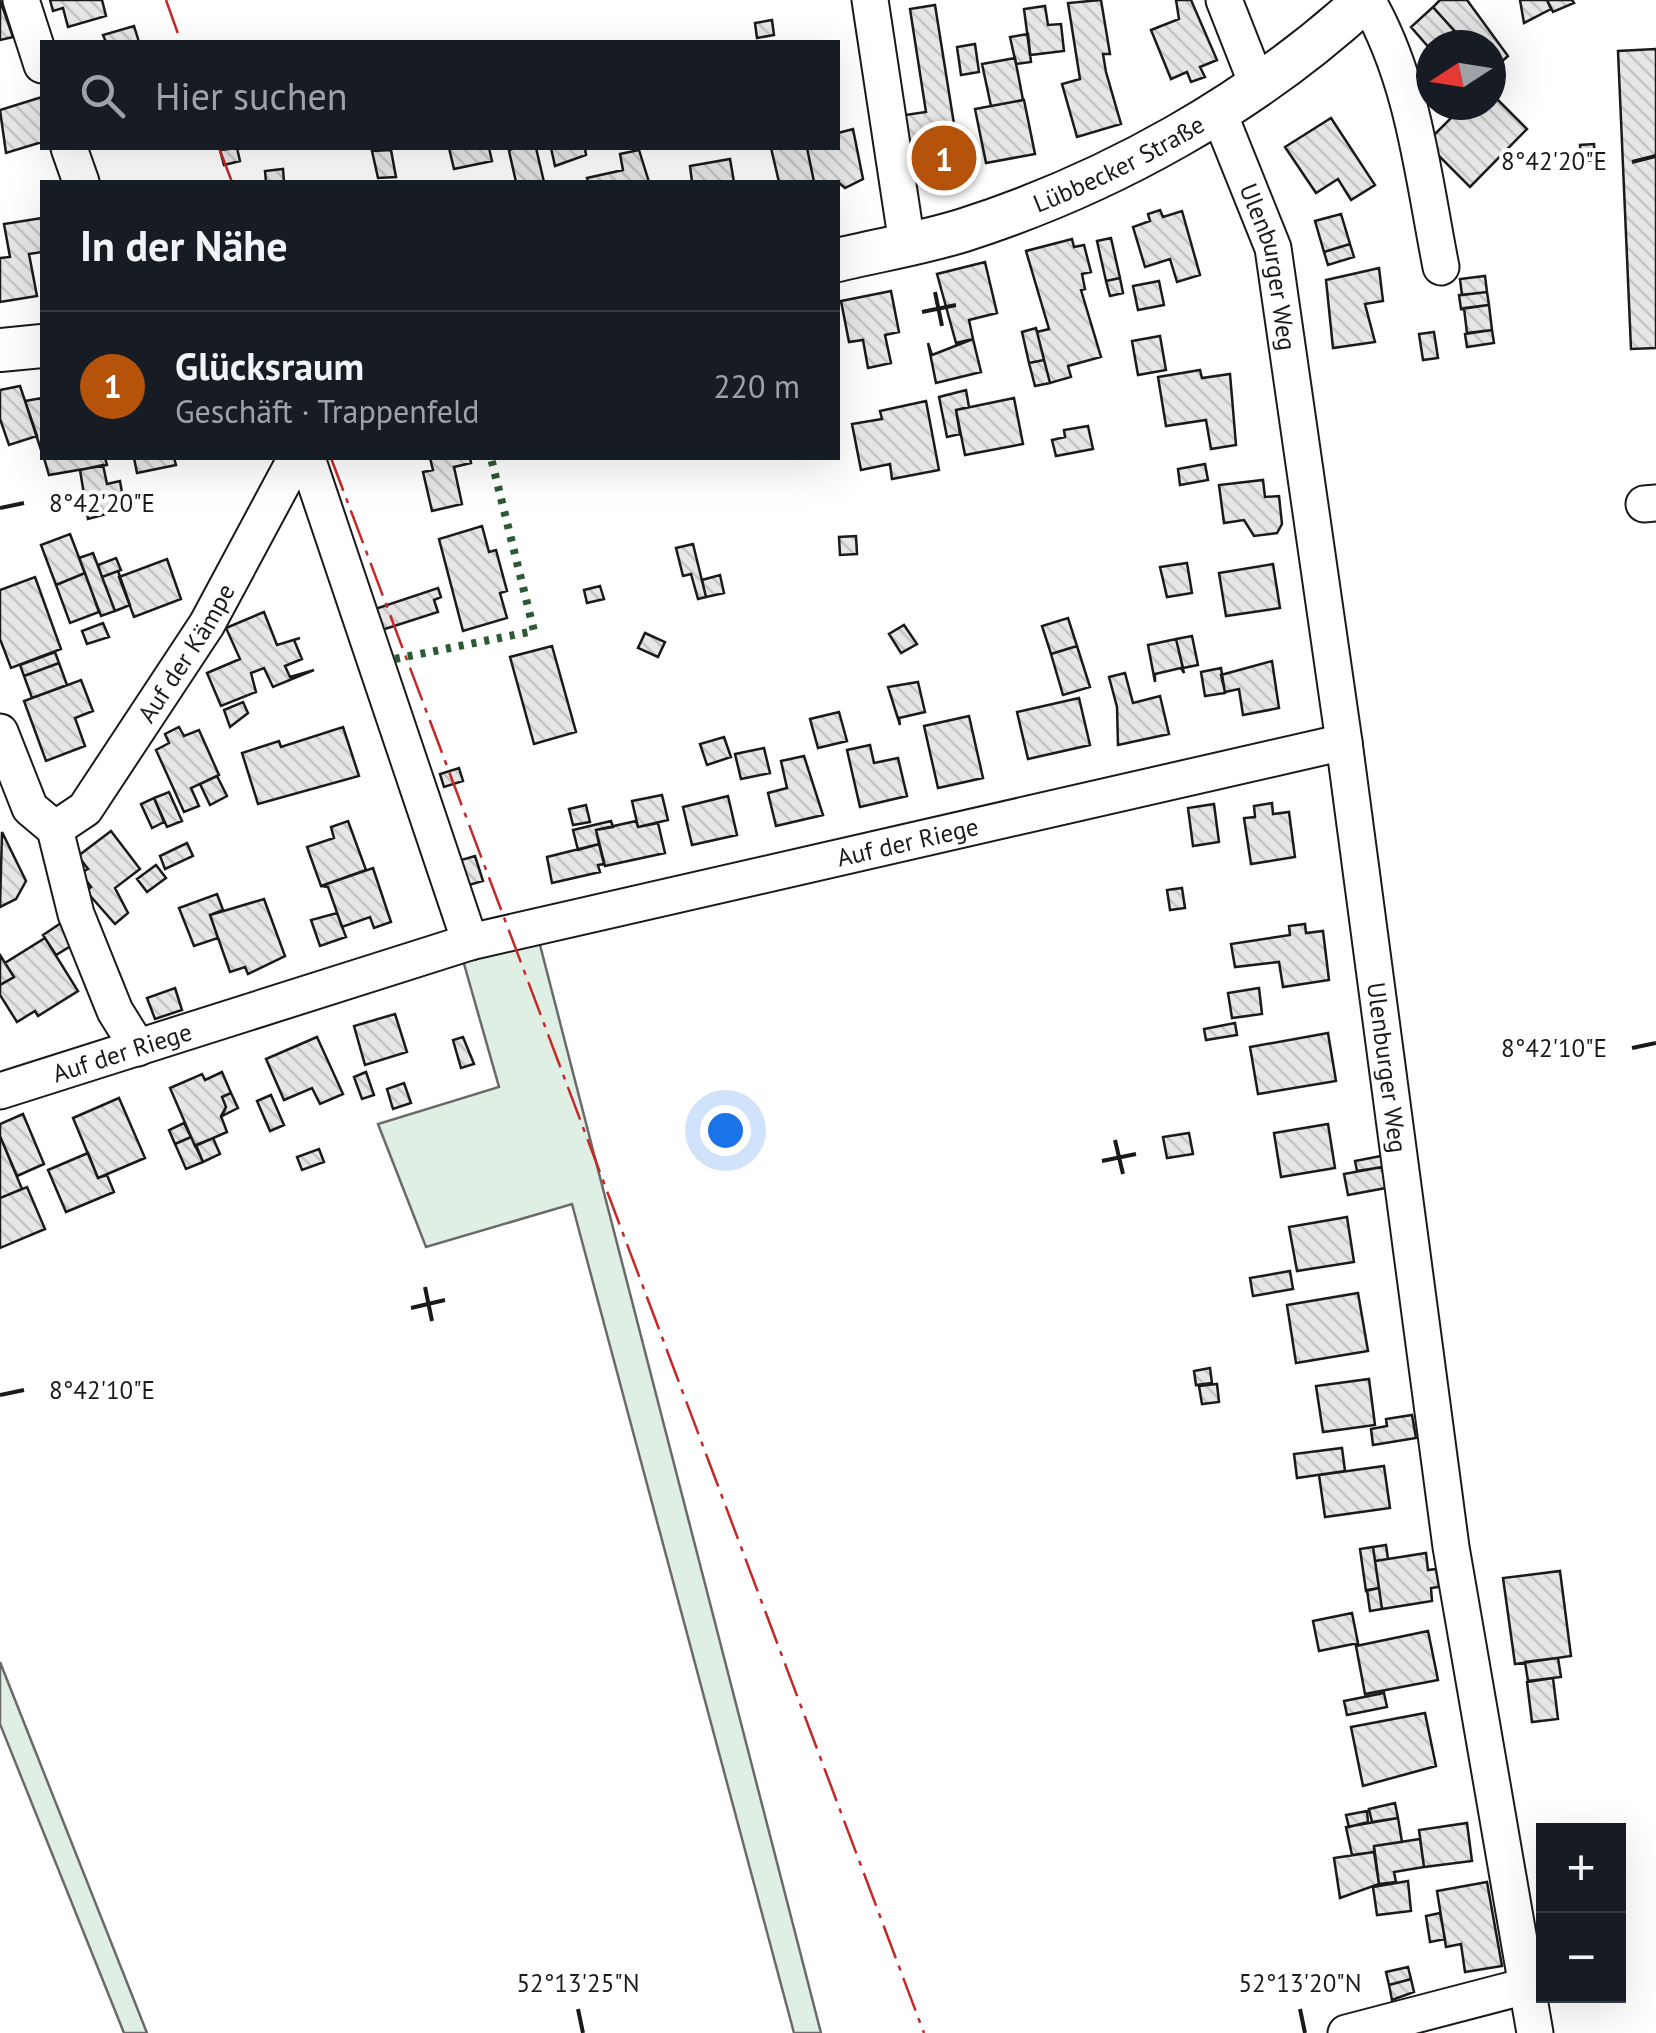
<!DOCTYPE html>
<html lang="de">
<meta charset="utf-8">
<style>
body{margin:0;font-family:"PT Sans",sans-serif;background:#242831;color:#f1f3f6}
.controls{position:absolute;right:30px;bottom:30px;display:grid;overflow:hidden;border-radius:0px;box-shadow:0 10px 40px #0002}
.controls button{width:90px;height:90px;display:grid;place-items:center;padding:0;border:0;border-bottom:2px solid #363941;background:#171b24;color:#f1f3f6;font:50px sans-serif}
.compass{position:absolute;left:1416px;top:30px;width:90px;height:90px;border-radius:50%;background:#171b24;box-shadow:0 10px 40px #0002;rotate:258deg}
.you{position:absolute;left:725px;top:1130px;width:35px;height:35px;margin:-25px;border:8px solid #fff;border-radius:50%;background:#1a73e8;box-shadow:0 0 0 15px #1a73e833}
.badge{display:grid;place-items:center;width:65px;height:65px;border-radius:50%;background:#b45309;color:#fff;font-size:32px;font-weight:700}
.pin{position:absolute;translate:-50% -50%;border:5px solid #fff;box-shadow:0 2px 10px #0006}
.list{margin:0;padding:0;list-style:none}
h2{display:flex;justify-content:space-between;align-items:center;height:130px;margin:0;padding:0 40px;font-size:42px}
h2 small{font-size:32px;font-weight:400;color:#9ea1a6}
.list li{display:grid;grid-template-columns:65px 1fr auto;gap:30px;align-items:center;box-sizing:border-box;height:150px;padding:0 40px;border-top:2px solid #363941}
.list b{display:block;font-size:38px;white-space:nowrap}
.list p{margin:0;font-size:32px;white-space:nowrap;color:#9ea1a6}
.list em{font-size:32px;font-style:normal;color:#9ea1a6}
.icon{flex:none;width:55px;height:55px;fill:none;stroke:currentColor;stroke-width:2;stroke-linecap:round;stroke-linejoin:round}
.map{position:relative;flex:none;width:1656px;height:2033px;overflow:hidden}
.search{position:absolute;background:#171b24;box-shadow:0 10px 40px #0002;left:40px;top:40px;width:800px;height:110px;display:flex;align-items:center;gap:25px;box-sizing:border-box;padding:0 35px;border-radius:0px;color:#9ea1a6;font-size:38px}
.panel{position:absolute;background:#171b24;box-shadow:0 10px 40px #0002;left:40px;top:180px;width:800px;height:280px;border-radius:0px}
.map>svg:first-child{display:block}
.grass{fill:#e0efe3;stroke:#6a6a6a;stroke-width:2.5}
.building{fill:url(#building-back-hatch);stroke:#1a1a1a;stroke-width:2.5}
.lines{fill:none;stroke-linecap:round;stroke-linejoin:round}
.minor-casing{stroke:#1a1a1a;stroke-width:39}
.major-casing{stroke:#1a1a1a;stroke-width:46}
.minor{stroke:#fff;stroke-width:35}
.major{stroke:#fff;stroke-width:42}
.hedge{stroke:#2b5a34;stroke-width:8;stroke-dasharray:5 8;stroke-linecap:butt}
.power{stroke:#c62828;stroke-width:2.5;stroke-dasharray:35 8 5 8;stroke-linecap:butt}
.ticks{fill:none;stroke:#1a1a1a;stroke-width:4}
.labels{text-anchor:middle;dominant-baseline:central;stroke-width:8;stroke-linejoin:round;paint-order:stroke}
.street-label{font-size:25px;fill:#1a1a1a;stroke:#fff}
.ticks-label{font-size:25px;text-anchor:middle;fill:#1a1a1a;stroke:#fff;stroke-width:8;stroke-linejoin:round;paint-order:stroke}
</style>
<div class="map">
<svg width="1656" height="2033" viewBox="0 0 1656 2033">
<defs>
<pattern id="building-back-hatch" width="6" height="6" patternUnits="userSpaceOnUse" patternTransform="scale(2.5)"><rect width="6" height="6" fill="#e6e6e6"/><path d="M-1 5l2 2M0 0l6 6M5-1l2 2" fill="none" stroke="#c5c5c5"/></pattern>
</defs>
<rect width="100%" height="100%" fill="#fff"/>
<!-- grass -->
<path class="grass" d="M 532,914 L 821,2033 L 794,2033 L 572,1204 L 426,1247 L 378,1124 L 499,1087 L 455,932 Z
M 0,1662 L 147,2033 L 124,2033 L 0,1724 Z"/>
<!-- building -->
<path class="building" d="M 0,0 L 13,37 L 0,40 Z
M 50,0 L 102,0 L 106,16 L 68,27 L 63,8 L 53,11 Z
M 1101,0 L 1110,54 L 1103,54 L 1106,72 L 1121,124 L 1077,137 L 1062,84 L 1080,79 L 1068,3 Z
M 1176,0 L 1191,0 L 1217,60 L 1200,67 L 1205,77 L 1191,82 L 1187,72 L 1171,79 L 1151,30 L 1179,19 Z
M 1440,0 L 1467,0 L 1508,56 L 1491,71 L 1491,45 L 1467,45 L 1433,7 Z
M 1520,0 L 1547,0 L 1551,9 L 1524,23 Z
M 1547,0 L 1572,0 L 1574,3 L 1553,12 Z
M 935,5 L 961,168 L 914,175 L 905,115 L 926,112 L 910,9 Z
M 1045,6 L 1048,25 L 1061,24 L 1064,51 L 1030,55 L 1024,9 Z
M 1433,7 L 1467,45 L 1431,45 L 1431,50 L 1411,27 Z
M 772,20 L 774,35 L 757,38 L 755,23 Z
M 134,26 L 139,42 L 106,42 L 103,35 Z
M 1028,34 L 1031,62 L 1016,64 L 1010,37 Z
M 975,44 L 979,72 L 961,75 L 957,47 Z
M 1656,49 L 1656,348 L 1631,349 L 1618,51 Z
M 1015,58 L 1023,100 L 991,106 L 982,64 Z
M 1491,93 L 1527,129 L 1470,187 L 1426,143 L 1464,105 L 1491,105 Z
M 42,97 L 42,142 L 6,153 L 0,110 Z
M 1024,100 L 1035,154 L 986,163 L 975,109 Z
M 1331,118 L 1375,185 L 1351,200 L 1338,179 L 1316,193 L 1285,147 Z
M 853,129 L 863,179 L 845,188 L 838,182 L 814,182 L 807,148 L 838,148 L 838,133 Z
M 1594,144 L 1595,160 L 1581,161 L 1580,145 Z
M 237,148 L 240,161 L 224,165 L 220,150 Z
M 449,148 L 489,148 L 492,161 L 454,169 Z
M 512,148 L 536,148 L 544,182 L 516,182 L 509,151 Z
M 551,148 L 585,148 L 586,155 L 555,166 Z
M 771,148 L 807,148 L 814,182 L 779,182 Z
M 391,150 L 396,177 L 378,178 L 372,151 Z
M 639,150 L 649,182 L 588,182 L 587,178 L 623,170 L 620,154 Z
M 730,159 L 734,182 L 692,182 L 690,166 Z
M 283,169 L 284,182 L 266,182 L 265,171 Z
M 1160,210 L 1163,217 L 1182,211 L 1200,275 L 1177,282 L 1170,259 L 1145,267 L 1133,227 L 1150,221 L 1148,214 Z
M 1341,214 L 1350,244 L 1324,252 L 1315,221 Z
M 42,218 L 42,252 L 29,254 L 37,296 L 0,302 L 0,258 L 10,257 L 4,224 Z
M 1111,238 L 1120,278 L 1106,281 L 1097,241 Z
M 1072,239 L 1074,247 L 1084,245 L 1091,272 L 1082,274 L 1085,289 L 1081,290 L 1101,357 L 1068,366 L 1071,377 L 1050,383 L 1037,332 L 1049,329 L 1026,251 Z
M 1350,244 L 1354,257 L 1328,265 L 1324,252 Z
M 985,262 L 997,313 L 969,320 L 973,339 L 956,343 L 937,274 Z
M 1379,268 L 1383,301 L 1365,304 L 1375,342 L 1333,348 L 1326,280 Z
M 1485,276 L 1487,292 L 1462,295 L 1460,279 Z
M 1120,278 L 1123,293 L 1110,296 L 1106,281 Z
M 1159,281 L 1164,305 L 1138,310 L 1133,286 Z
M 891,291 L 899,332 L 885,335 L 891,363 L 868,368 L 863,340 L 849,342 L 841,301 Z
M 1487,292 L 1489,305 L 1461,309 L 1459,295 Z
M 1489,305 L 1492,330 L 1467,333 L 1464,308 Z
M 1036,328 L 1044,360 L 1029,363 L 1022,332 Z
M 1492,330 L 1494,343 L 1467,347 L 1465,334 Z
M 1434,332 L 1438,358 L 1423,360 L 1419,334 Z
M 1160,336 L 1166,370 L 1138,375 L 1132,341 Z
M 973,339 L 981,372 L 936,383 L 928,343 L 932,355 Z
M 1044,360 L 1050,383 L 1035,386 L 1029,363 Z
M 1200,370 L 1202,378 L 1230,374 L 1236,445 L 1211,449 L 1206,420 L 1166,426 L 1158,377 Z
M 20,386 L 37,436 L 9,445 L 0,419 L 0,390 Z
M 966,390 L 969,407 L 956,410 L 960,434 L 947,437 L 939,397 Z
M 42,398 L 42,453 L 25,401 Z
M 1014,398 L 1023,444 L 965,455 L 956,410 Z
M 926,401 L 939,470 L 892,479 L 890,464 L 861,470 L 852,424 L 882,419 L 880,411 Z
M 1088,426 L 1093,449 L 1056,456 L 1052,440 L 1065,437 L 1064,430 Z
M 44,458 L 105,458 L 107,465 L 49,475 Z
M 134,458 L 174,458 L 176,465 L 137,473 Z
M 430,458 L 470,458 L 471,463 L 454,467 L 462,504 L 432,511 L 423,472 L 433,470 Z
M 1205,464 L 1208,480 L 1180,485 L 1178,469 Z
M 103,465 L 107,484 L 120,481 L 125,509 L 88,519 L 80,470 Z
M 1263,480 L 1265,497 L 1279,496 L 1282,524 L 1277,533 L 1254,536 L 1244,520 L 1224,523 L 1219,485 Z
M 482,526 L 489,552 L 496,550 L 507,591 L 500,593 L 507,618 L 463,631 L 439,539 Z
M 70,534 L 85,573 L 56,585 L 41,545 Z
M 856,536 L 857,554 L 840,555 L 839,537 Z
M 693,544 L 706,597 L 698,599 L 691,574 L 683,576 L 676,548 Z
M 93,553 L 115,611 L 101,616 L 79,558 Z
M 116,558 L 121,570 L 102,577 L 98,565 Z
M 167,559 L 181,599 L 134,617 L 119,577 Z
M 1187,563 L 1192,593 L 1167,597 L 1160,567 Z
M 1273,564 L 1280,608 L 1226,616 L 1219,573 Z
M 118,571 L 130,605 L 115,611 L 102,577 Z
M 85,573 L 99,612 L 70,623 L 56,585 Z
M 720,575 L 724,593 L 706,597 L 702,580 Z
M 35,577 L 61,649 L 11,668 L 0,639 L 0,590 Z
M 600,586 L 604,599 L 587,603 L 584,590 Z
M 438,588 L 441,597 L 434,600 L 438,612 L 382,630 L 375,609 Z
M 264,612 L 277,645 L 300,638 L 294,640 L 302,659 L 285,666 L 290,677 L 314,670 L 273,687 L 264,668 L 251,673 L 256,692 L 221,706 L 207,673 L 240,659 L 226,628 Z
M 1068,618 L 1077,646 L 1051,654 L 1042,626 Z
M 103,623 L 109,637 L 87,644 L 82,631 Z
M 904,625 L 917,644 L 901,653 L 889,634 Z
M 645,633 L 665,642 L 658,657 L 638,648 Z
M 1192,636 L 1198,665 L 1183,668 L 1176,639 Z
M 1176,639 L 1184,673 L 1181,668 L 1155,674 L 1155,682 L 1148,645 Z
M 552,646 L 576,732 L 534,744 L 510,657 Z
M 1077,646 L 1090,687 L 1063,695 L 1051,654 Z
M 55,652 L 59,663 L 24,676 L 20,665 Z
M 1272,661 L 1279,708 L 1243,715 L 1239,689 L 1225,692 L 1221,675 Z
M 59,663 L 67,685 L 32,698 L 24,676 Z
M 1221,668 L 1225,693 L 1205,696 L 1201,672 Z
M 1125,673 L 1133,703 L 1160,696 L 1169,734 L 1118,745 L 1117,707 L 1109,677 Z
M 81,680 L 93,711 L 75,718 L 85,746 L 46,761 L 24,701 Z
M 918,682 L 925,712 L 899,718 L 900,725 L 888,687 Z
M 1079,698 L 1090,745 L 1028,759 L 1017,712 Z
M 243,702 L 248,713 L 230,727 L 224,710 Z
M 839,712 L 847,741 L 818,748 L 810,719 Z
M 969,716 L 983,778 L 938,788 L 924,726 Z
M 179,727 L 184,736 L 199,730 L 219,775 L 191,788 L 199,806 L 184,812 L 156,750 L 169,743 L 165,734 Z
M 343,727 L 359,776 L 258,804 L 242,753 L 279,741 L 281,747 Z
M 724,737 L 731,757 L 707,765 L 700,744 Z
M 870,745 L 874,763 L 898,758 L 907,796 L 860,807 L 847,750 Z
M 764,748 L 770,773 L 741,779 L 735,754 Z
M 804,756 L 823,815 L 776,826 L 768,793 L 787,788 L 781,761 Z
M 459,768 L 463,781 L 444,787 L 440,774 Z
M 217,776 L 227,796 L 210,805 L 200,784 Z
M 169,792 L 182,821 L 167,827 L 154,798 Z
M 662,795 L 668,820 L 638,827 L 632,801 Z
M 728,796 L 737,835 L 692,845 L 683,807 Z
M 154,798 L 164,822 L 152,828 L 141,804 Z
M 1272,803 L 1273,814 L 1289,812 L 1295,857 L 1251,864 L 1244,818 L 1255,817 L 1254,806 Z
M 1214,804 L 1219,842 L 1193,846 L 1188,808 Z
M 586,805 L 590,822 L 573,825 L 569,809 Z
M 348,821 L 366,870 L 321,886 L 307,847 L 334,838 L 331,827 Z
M 611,821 L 613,827 L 596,830 L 599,844 L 578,850 L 573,830 Z
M 636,821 L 638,827 L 658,823 L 665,853 L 605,866 L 596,830 Z
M 111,831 L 140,869 L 115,888 L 128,913 L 115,924 L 86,891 L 91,887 L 81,873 L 88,869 L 78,856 Z
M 2,832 L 26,881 L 16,899 L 0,907 Z
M 187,843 L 193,856 L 165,869 L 160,856 Z
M 599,844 L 604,864 L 598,865 L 600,872 L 552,883 L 547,857 Z
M 475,856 L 483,881 L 469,885 L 461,860 Z
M 156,865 L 166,878 L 147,892 L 137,879 Z
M 373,868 L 391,922 L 374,928 L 370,917 L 342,927 L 328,887 L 321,886 Z
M 1182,888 L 1185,908 L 1170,910 L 1167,890 Z
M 217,894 L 223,910 L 210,915 L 218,938 L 194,946 L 179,908 Z
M 264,899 L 285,956 L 248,974 L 245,967 L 230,972 L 210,915 Z
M 337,913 L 346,937 L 320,946 L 311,920 Z
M 61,923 L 74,944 L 56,955 L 43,935 Z
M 1305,924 L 1306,933 L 1323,931 L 1329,980 L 1283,987 L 1279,962 L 1235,967 L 1231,944 L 1290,935 L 1289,926 Z
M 45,938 L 78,991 L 38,1016 L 35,1011 L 17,1022 L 0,995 L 0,985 L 14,977 L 5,963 Z
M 0,955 L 14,977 L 0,985 Z
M 175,988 L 182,1010 L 155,1019 L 147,998 Z
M 1259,988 L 1262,1014 L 1232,1018 L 1228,993 Z
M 395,1014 L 407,1052 L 365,1065 L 354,1026 Z
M 1235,1023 L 1237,1035 L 1206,1040 L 1204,1029 Z
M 1328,1033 L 1336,1081 L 1258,1094 L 1250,1047 Z
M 317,1037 L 343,1094 L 320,1104 L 312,1088 L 284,1100 L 266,1059 Z
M 463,1037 L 474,1064 L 461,1068 L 453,1040 Z
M 222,1072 L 231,1093 L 222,1097 L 226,1107 L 221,1116 L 227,1132 L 195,1146 L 170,1088 L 202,1074 L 205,1080 Z
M 366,1072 L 374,1095 L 362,1099 L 354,1077 Z
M 404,1083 L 411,1103 L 393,1109 L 387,1089 Z
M 231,1093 L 238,1108 L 222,1116 L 226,1107 L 222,1097 Z
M 271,1095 L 284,1125 L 270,1131 L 257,1101 Z
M 119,1098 L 145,1158 L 98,1178 L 73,1118 Z
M 23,1114 L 44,1164 L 17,1176 L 0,1136 L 0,1124 Z
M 184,1123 L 191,1137 L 175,1144 L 169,1130 Z
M 1328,1124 L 1335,1168 L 1281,1177 L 1274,1133 Z
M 1189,1133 L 1193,1154 L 1167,1158 L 1163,1137 Z
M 0,1136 L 22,1189 L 0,1198 Z
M 191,1137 L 203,1162 L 186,1169 L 175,1144 Z
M 213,1138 L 220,1154 L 203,1162 L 196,1145 Z
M 319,1149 L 324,1162 L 302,1170 L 297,1157 Z
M 88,1153 L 98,1178 L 107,1175 L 114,1192 L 66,1212 L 48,1170 Z
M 1381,1156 L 1383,1167 L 1357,1171 L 1355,1161 Z
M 1382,1167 L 1386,1188 L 1348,1195 L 1344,1174 Z
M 27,1187 L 45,1229 L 0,1248 L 0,1198 Z
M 1347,1217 L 1354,1262 L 1297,1271 L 1289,1227 Z
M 1290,1271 L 1293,1289 L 1253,1296 L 1250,1278 Z
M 1358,1293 L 1368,1351 L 1296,1363 L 1287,1305 Z
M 1210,1368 L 1212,1383 L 1196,1385 L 1194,1371 Z
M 1369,1379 L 1375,1425 L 1323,1432 L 1316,1386 Z
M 1217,1384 L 1219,1402 L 1202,1404 L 1199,1386 Z
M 1412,1415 L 1416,1438 L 1373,1445 L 1371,1429 L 1387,1426 L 1386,1419 Z
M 1342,1448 L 1345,1471 L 1297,1478 L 1294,1454 Z
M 1384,1466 L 1390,1508 L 1325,1517 L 1319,1475 Z
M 1386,1545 L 1388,1559 L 1375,1561 L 1373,1547 Z
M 1373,1547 L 1379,1588 L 1366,1591 L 1360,1549 Z
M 1426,1553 L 1428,1570 L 1436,1569 L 1439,1587 L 1431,1588 L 1432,1601 L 1382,1609 L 1375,1561 Z
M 1560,1571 L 1571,1656 L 1515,1664 L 1503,1578 Z
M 1379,1588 L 1382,1609 L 1370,1611 L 1367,1590 Z
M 1352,1613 L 1358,1643 L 1319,1651 L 1313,1621 Z
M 1428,1631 L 1438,1680 L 1365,1694 L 1356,1646 Z
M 1558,1658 L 1561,1677 L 1528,1681 L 1525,1662 Z
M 1553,1678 L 1558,1719 L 1532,1722 L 1527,1682 Z
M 1384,1693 L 1387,1707 L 1347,1715 L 1344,1701 Z
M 1425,1713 L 1436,1766 L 1363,1786 L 1351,1727 Z
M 1395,1803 L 1398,1818 L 1372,1822 L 1369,1809 Z
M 1367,1811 L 1368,1822 L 1349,1827 L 1346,1815 Z
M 1398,1818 L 1402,1842 L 1374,1846 L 1374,1852 L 1352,1855 L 1346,1827 Z
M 1467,1823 L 1472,1861 L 1424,1867 L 1419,1830 Z
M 1420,1839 L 1424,1867 L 1394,1872 L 1396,1882 L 1379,1884 L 1374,1846 Z
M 1374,1852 L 1379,1884 L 1340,1898 L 1334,1858 Z
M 1408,1881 L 1411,1911 L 1377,1915 L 1373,1887 Z
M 1487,1882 L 1502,1966 L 1465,1972 L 1461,1944 L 1446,1947 L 1437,1891 Z
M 1440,1913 L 1445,1939 L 1430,1942 L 1426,1916 Z
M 1408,1967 L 1411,1979 L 1389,1985 L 1386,1972 Z
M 1411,1979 L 1414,1992 L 1392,2000 L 1389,1985 Z"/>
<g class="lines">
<defs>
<g id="minor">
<path d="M 21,0 L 42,65"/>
<path d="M 870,0 L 907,244"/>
<path d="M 1224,0 L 1257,84"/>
<path d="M 1367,0 C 1414,81 1423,176 1441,267"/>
<path id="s1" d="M 1218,111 L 1273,248 L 1344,742 L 1451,1547 L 1535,2033"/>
<path d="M 69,148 L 81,182"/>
<path d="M 307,458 L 470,942"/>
<path d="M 1644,504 L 1656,503"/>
<path d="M 0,732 L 30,808 L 55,829 L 76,914 L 115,1011 L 138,1048"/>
<path id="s2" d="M 55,829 L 85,809 L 207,624 L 296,458"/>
<path id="s3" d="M 0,1091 L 470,942 L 1344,742"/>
<path d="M 1346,2033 L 1526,1986"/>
</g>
<g id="major">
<path id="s4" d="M 838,260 C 879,250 923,243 964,230 C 1110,183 1252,104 1365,0"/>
<path d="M 0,350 L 42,346"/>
</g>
</defs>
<!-- minor casing -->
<use href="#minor" class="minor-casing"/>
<!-- major casing -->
<use href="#major" class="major-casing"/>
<!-- minor -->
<use href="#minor" class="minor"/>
<!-- major -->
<use href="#major" class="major"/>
<!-- hedge -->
<path class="hedge" d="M 395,659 L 534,631 L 491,458"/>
<!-- power -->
<path class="power" d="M 166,0 L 181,42
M 219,148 L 232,182
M 331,458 L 924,2033"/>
</g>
<!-- ticks -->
<path class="ticks" d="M 1632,162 L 1656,156M 935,292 L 942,326M 922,312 L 956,305M 0,508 L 24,503M 1632,1048 L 1656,1043M 1115,1140 L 1123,1174M 1102,1161 L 1136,1154M 425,1287 L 432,1321M 411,1308 L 445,1300M 0,1395 L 24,1390M 578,2009 L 583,2033M 1300,2009 L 1305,2033"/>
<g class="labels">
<!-- street labels -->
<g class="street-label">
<text stroke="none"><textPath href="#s4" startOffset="298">Lübbecker Straße</textPath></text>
<text stroke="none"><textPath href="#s1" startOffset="165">Ulenburger Weg</textPath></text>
<text stroke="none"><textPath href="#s2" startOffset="222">Auf der Kämpe</textPath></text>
<text stroke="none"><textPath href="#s3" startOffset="942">Auf der Riege</textPath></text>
<text stroke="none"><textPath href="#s3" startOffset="128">Auf der Riege</textPath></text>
<text stroke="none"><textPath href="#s1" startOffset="975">Ulenburger Weg</textPath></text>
</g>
</g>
<g class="ticks-label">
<text x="1554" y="170">8°42'20"E</text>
<text x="102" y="512">8°42'20"E</text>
<text x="1554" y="1057">8°42'10"E</text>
<text x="102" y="1399">8°42'10"E</text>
<text x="578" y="1992">52°13'25"N</text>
<text x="1300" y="1992">52°13'20"N</text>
</g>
</svg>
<div class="controls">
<button>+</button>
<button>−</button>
</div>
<svg class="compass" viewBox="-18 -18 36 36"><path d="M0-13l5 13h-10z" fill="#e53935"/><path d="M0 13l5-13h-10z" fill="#9ea1a6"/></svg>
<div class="you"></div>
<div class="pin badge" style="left:944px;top:158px">1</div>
<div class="search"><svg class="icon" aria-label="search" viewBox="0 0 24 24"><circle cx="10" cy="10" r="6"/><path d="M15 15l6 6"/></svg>Hier suchen</div>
<section class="panel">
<h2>In der Nähe<small></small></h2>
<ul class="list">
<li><span class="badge">1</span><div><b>Glücksraum</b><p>Geschäft · Trappenfeld</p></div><em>220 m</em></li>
</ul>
</section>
</div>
